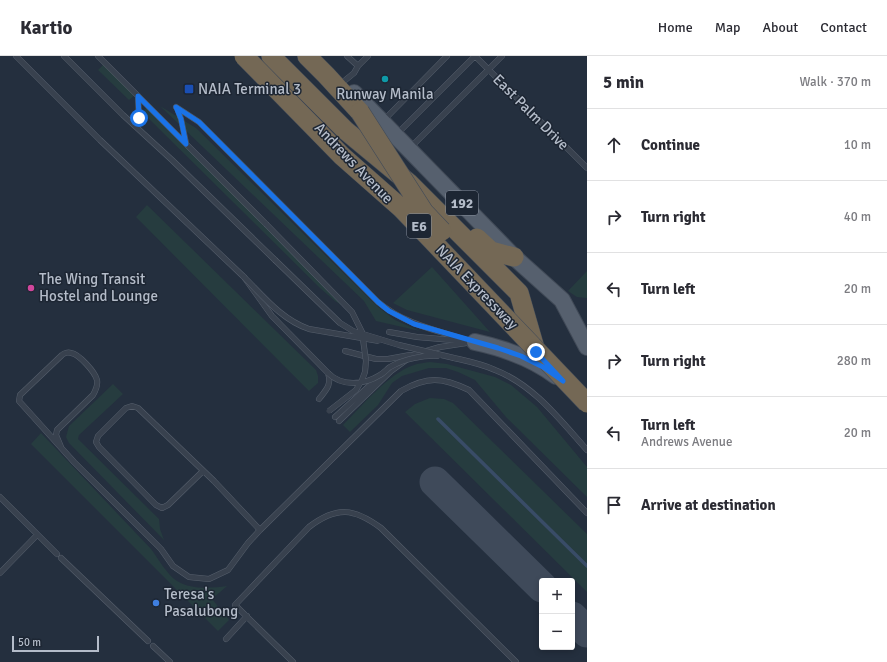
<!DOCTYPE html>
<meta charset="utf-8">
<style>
body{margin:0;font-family:Signika,sans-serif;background:#f2f2f3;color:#2b2b33}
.controls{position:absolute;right:12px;bottom:12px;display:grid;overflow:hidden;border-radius:4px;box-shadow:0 2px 6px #0003}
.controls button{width:36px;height:36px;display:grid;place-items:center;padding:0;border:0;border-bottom:1px solid #e1e1e2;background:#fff;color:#2b2b33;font:20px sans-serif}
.scale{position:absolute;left:12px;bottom:10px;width:87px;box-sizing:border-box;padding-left:4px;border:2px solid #b4bcc9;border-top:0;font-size:11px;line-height:14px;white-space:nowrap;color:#b4bcc9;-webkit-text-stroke:3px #1d2633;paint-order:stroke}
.stop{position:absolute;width:12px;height:12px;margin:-9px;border:3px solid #1a73e8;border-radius:50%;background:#fff}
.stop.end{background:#1a73e8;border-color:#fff;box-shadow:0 1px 4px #0008}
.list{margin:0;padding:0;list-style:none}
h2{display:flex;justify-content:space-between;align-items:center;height:52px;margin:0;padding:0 16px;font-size:17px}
h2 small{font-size:13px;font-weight:400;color:#7c7c81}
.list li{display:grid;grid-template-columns:26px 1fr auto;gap:12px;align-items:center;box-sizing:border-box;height:72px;padding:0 16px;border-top:1px solid #e1e1e2}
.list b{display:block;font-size:15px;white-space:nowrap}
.list p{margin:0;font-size:13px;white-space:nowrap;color:#7c7c81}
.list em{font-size:13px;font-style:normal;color:#7c7c81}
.icon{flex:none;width:22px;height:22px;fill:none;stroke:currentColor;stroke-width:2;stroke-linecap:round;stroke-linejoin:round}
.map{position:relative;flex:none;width:587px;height:606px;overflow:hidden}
header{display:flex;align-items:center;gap:24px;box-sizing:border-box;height:56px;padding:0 20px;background:#fff;border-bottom:1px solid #e1e1e2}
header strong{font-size:19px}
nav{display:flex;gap:22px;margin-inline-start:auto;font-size:14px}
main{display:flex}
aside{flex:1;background:#fff}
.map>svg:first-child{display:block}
.green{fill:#263c3f}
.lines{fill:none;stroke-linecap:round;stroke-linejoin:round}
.stream{stroke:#394c67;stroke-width:3.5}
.taxiway{stroke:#3f4a5a;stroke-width:31}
.lane-casing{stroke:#565f6c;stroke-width:6}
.primary-casing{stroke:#414a57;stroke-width:18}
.highway-casing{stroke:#434c59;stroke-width:20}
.lane{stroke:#38414e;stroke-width:5}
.primary{stroke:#56606e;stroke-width:16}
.highway{stroke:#746855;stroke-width:19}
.lane-bridge-casing{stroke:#565f6c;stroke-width:6;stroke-linecap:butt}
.highway-bridge-casing{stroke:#434c59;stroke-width:20;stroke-linecap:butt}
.lane-bridge{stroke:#38414e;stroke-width:5}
.highway-bridge{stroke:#746855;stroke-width:19}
.route{stroke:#1a73e8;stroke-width:5}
.culture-dot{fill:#0f9aa8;stroke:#1d2633;stroke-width:1.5}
.transit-dot{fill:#1a4fb4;stroke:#1d2633;stroke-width:1.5}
.hotel-dot{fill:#d1479c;stroke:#1d2633;stroke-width:1.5}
.shop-dot{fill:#3f7fe0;stroke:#1d2633;stroke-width:1.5}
.labels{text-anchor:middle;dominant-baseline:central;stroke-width:3;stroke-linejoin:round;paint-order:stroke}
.shield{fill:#1d2633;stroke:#878f9c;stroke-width:1}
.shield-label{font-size:14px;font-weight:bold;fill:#b4bcc9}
.poi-label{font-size:15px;fill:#b4bcc9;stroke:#1d2633;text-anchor:start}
.street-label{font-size:15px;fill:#b4bcc9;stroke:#1d2633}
</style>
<header>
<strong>Kartio</strong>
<nav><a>Home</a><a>Map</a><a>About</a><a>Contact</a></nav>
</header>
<main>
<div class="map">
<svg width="587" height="606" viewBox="0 0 587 606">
<rect width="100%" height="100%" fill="#242f3e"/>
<!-- green -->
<path class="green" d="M 103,9 L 135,39 L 129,44 L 98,14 Z
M 160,50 L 196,72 L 378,251 L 395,264 L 420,275 L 376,265 L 364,245 Z
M 147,51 L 350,254 L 335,245 L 320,232 L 142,56 Z
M 147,149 L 316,314 L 318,320 L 318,327 L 309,335 L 136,161 Z
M 432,211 L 490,276 L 407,254 L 393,247 Z
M 587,215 L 587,242 L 577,241 L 568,235 Z
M 430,306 L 447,308 L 495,321 L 511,329 L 537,351 L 587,411 L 587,441 L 506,361 L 475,324 L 458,316 L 446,312 L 429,312 L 402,320 L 392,327 L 378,349 L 350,376 L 343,369 C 362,350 389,317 414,309 C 419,307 425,307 430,306 Z
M 113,328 L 123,338 L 79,379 L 78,383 L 159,463 L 160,473 L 164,484 L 69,387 L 66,381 L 69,370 Z
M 430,342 L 444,343 L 453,347 L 587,478 L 587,536 L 405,356 L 415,348 Z
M 41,377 L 151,493 C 158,502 167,519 177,525 C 192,534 211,532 227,530 L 212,543 L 229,564 L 218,575 L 31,388 Z"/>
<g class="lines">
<!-- stream -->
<path class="stream" d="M 438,363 L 587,510"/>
<!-- taxiway -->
<path class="taxiway" d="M 435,426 L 542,531
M 572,561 L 587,576"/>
<defs>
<path id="lane" d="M 16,0 L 100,84 L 244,221 L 272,260 L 328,317 C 332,329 326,334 319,343
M 64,0 L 123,59 L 172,104 L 275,204
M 98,0 L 266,168
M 347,0 L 358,10
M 475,0 L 587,112
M 343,26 L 354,17 L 358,10 L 368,0
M 138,40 L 139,62
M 176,51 L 199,66 L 204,71 L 378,246 C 405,269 440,275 473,286
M 177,52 L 181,63 L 186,87
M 383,65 L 447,0
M 396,79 L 475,0
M 410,92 L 502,0
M 389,276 L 417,281 L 464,285
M 345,295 L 376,303 L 388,303 L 410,299
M 454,302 C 467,305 482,308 495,314 C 534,329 560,364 587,394
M 335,361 L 379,321
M 339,365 L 391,315 L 413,299 L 440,291 L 473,286
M 61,391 L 56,379 L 57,374 L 93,339 C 96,334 98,330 97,324 C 95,316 79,298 71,297 C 68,296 64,297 62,299 L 20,339 L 19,345 L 74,406 L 161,493 L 173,510 L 189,521 L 209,523 L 228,514 L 248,487 L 260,474 L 401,335 C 427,320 442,321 469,334 L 587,457
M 203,415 L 168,449 L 162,452 L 156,449 L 99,391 L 96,386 L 98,380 L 126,352 L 132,350 L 138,352 L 214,425 L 260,474
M 0,441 L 57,498
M 61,502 L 148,585
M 0,517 L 37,479
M 226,583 L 247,560
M 153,590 L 170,606
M 293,606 L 235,549 L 309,471 C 337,450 354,452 381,472 L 516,606"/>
<path id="primary" d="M 354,37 L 514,201 L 562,244 L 587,291
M 475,286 C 503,292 532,302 556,320"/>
<path id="highway" d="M 271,0 L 345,74 L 409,127 L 519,237 L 536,296
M 307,0 L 326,19 L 360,56
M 477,182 L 491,195 L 514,201"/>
</defs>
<!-- lane casing -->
<use href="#lane" class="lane-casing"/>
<!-- primary casing -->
<use href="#primary" class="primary-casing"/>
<!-- highway casing -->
<use href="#highway" class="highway-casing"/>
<!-- lane -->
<use href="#lane" class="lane"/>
<!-- primary -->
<use href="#primary" class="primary"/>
<!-- highway -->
<use href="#highway" class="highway"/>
<defs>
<path id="lane-bridge" d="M 266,168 L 352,256 L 362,276 L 366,305 L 365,316 L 362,324 L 356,334 L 329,355
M 275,204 L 340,267 L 353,275 L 399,289 L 454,302
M 244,221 C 263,240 282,264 309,273 L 379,285
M 328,317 C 342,331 364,329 380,319 C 384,317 387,313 390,311 C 404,303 423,299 439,300"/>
<path id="highway-bridge" d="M 244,0 L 342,100 L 401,152 L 587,347
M 360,56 L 424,156 L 442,175"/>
</defs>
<!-- lane-bridge casing -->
<use href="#lane-bridge" class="lane-bridge-casing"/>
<!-- highway-bridge casing -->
<use href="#highway-bridge" class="highway-bridge-casing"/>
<!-- lane-bridge -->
<use href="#lane-bridge" class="lane-bridge"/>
<!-- highway-bridge -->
<use href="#highway-bridge" class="highway-bridge"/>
</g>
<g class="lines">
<!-- route -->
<path class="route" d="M 139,62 L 138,40 L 186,88 L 181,63 L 176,51 L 199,66 L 378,246 L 389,255 L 414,268 L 498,292 L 521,300 L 543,311 L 563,325 L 536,296"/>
</g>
<!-- markers -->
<circle class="culture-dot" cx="385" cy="23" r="4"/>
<rect class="transit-dot" x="184" y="28" width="10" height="10" rx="2"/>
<circle class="hotel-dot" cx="31" cy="232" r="4"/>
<circle class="shop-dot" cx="156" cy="547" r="4"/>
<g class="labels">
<!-- shield labels -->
<g class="shield">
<rect x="446" y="135" width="32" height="24" rx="3"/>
<rect x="407" y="158" width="24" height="24" rx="3"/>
</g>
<g class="shield-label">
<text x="462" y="147">192</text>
<text x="419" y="170">E6</text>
</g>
<!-- poi labels -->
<g class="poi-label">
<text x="198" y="33">NAIA Terminal 3</text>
<text x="385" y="38" text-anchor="middle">Runway Manila</text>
<text x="39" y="223">The Wing Transit<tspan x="39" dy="17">Hostel and Lounge</tspan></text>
<text x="164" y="538">Teresa's<tspan x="164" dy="17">Pasalubong</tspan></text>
</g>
<!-- street labels -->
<g class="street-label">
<text transform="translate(531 56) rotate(45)">East Palm Drive</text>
<text transform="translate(354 107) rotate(46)">Andrews Avenue</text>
<text transform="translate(477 231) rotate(46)">NAIA Expressway</text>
</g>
</g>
</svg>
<div class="controls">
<button>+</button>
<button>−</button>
</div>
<div class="scale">50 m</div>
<div class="stop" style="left:139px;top:62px"></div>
<div class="stop end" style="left:536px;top:296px"></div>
</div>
<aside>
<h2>5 min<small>Walk · 370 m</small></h2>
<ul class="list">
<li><svg class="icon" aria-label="ahead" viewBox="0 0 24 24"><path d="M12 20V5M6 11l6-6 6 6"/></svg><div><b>Continue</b></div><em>10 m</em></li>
<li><svg class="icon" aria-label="right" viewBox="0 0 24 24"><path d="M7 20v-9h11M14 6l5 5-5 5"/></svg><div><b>Turn right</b></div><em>40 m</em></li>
<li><svg class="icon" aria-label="left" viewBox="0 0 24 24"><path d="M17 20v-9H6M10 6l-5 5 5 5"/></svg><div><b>Turn left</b></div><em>20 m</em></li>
<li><svg class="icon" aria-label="right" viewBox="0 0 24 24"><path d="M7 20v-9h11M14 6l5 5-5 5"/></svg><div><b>Turn right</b></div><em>280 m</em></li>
<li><svg class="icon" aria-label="left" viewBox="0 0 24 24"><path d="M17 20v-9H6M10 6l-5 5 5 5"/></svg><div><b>Turn left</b><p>Andrews Avenue</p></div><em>20 m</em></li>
<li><svg class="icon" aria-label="arrive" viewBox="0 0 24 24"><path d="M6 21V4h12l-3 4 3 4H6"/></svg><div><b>Arrive at destination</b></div></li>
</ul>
</aside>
</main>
